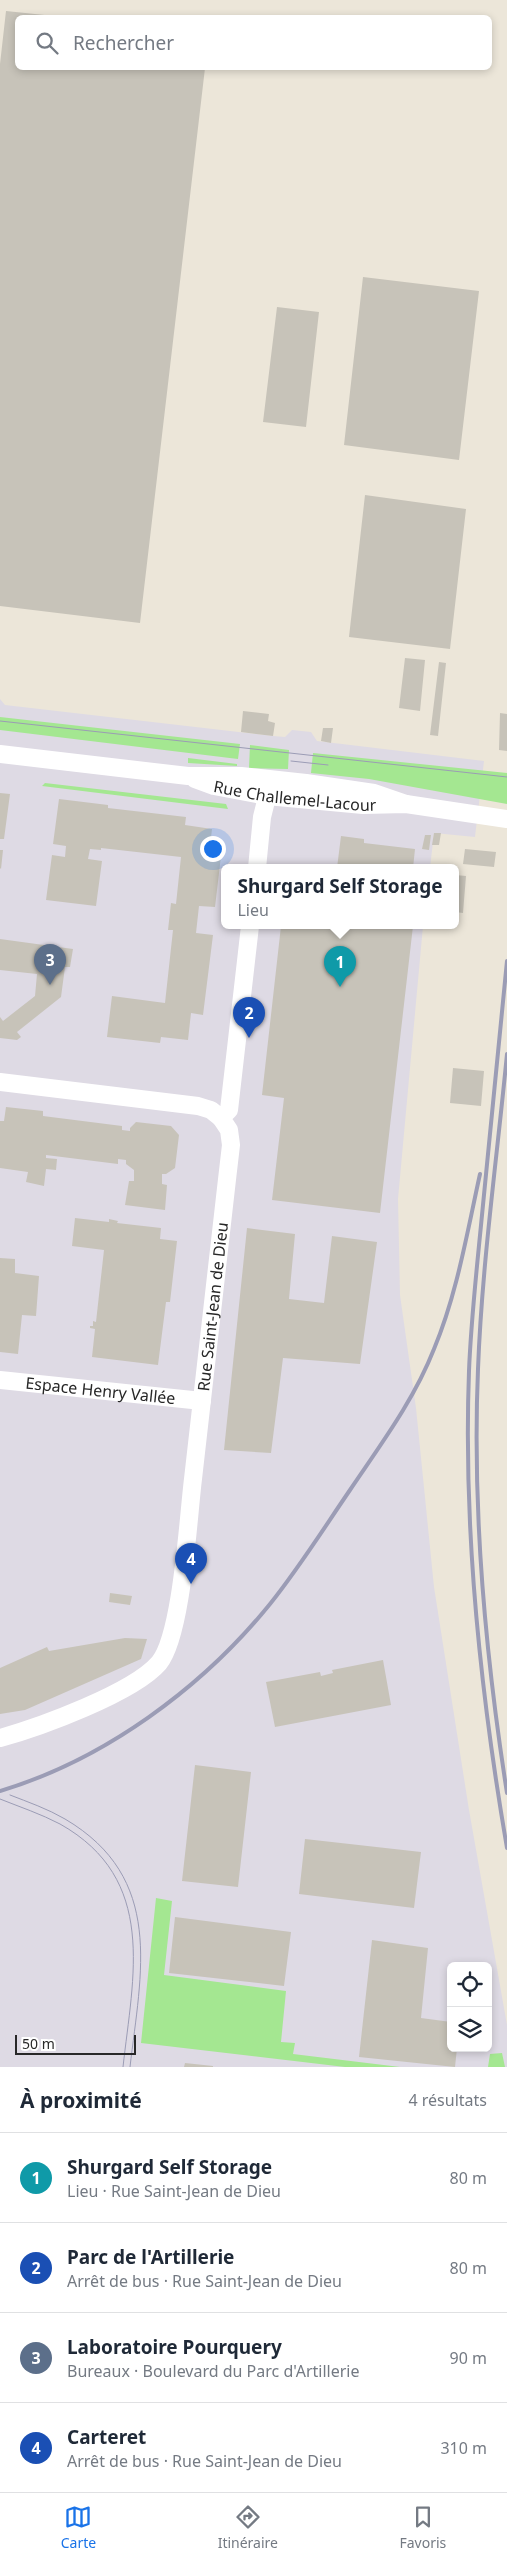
<!DOCTYPE html>
<html lang="fr">
<meta charset="utf-8">
<style>
body{margin:0;font-family:"Noto Sans",sans-serif;background:#f2f2f3;color:#1f2937}
.controls{position:absolute;right:15px;bottom:15px;display:grid;overflow:hidden;border-radius:8px;box-shadow:0 2px 8px #0003}
.controls button{width:45px;height:45px;display:grid;place-items:center;padding:0;border:0;border-bottom:1px solid #e0e1e3;background:#fff;color:#1f2937;font:25px sans-serif}
.scale{position:absolute;left:15px;bottom:12px;width:121px;box-sizing:border-box;padding-left:5px;border:2px solid #282828;border-top:0;font-size:14px;line-height:18px;white-space:nowrap;color:#282828;-webkit-text-stroke:4px #fff;paint-order:stroke}
.you{position:absolute;left:212px;top:848px;width:18px;height:18px;margin:-12px;border:4px solid #fff;border-radius:50%;background:#1a73e8;box-shadow:0 0 0 8px #1a73e833}
.badge{display:grid;place-items:center;width:32px;height:32px;border-radius:50%;background:#1a73e8;color:#fff;font-size:16px;font-weight:700}
.pin{position:absolute;translate:-50% -41px;filter:drop-shadow(0 1px 2px #0008)}
.pin::after{content:'';position:absolute;top:26px;width:18px;height:15px;background:inherit;clip-path:polygon(0 0,100% 0,50% 100%)}
.popup{position:absolute;left:221px;top:864px;width:238px;height:65px;box-sizing:border-box;display:grid;place-content:center;border-radius:8px;background:#fff;filter:drop-shadow(0 1px 4px #0005);font-size:16px;white-space:nowrap;color:#747a83}
.popup b{font-size:19px;color:#1f2937}
.popup::after{content:'';position:absolute;left:50%;top:100%;margin-left:-10px;border:10px solid transparent;border-top-color:#fff}
.list{margin:0;padding:0;list-style:none}
h2{display:flex;justify-content:space-between;align-items:center;height:65px;margin:0;padding:0 20px;font-size:21px}
h2 small{font-size:16px;font-weight:400;color:#747a83}
.list li{display:grid;grid-template-columns:32px 1fr auto;gap:15px;align-items:center;box-sizing:border-box;height:90px;padding:0 20px;border-top:1px solid #e0e1e3}
.list b{display:block;font-size:19px;white-space:nowrap}
.list p{margin:0;font-size:16px;white-space:nowrap;color:#747a83}
.list em{font-size:16px;font-style:normal;color:#747a83}
.icon{flex:none;width:28px;height:28px;fill:none;stroke:currentColor;stroke-width:2;stroke-linecap:round;stroke-linejoin:round}
.map{position:relative;flex:none;width:507px;height:2067px;overflow:hidden}
.search{position:absolute;background:#fff;box-shadow:0 2px 8px #0003;left:15px;right:15px;top:15px;height:55px;display:flex;align-items:center;gap:12px;box-sizing:border-box;padding:0 18px;border-radius:8px;color:#747a83;font-size:19px}
.sheet{height:425px;background:#fff}
nav{display:flex;justify-content:space-around;align-items:center;box-sizing:border-box;height:70px;border-top:1px solid #e0e1e3;background:#fff;font-size:14px;color:#747a83}
nav a{display:grid;justify-items:center;gap:2px}
nav .on{color:#1a73e8}
.map>svg:first-child{display:block}
.industrial{fill:#dedae4;fill-rule:evenodd}
.green{fill:#a4e791}
.building{fill:#c7c3b9}
.lines{fill:none;stroke-linecap:round;stroke-linejoin:round}
.minor{stroke:#fff;stroke-width:18}
.tram{stroke:#9b9cb5;stroke-width:1}
.rail{stroke:#9b9cb5;stroke-width:4}
.labels{text-anchor:middle;dominant-baseline:central;stroke-width:4.5;stroke-linejoin:round;paint-order:stroke}
.street-label{font-size:16px;fill:#282828;stroke:#fff}
</style>
<div class="map">
<svg width="507" height="2067" viewBox="0 0 507 2067">
<rect width="100%" height="100%" fill="#ece6d9"/>
<!-- industrial -->
<path class="industrial" d="M 0,699 L 5,705 L 273,736 L 285,737 L 292,730 L 311,732 L 317,741 L 484,761 L 475,837 L 434,833 L 430,868 L 225,868 L 225,926 L 423,926 L 398,1199 L 400,1295 L 416,1408 L 434,1587 L 469,1810 L 507,2025 L 507,2067 L 0,2067 ZM 451,1966 L 488,1966 L 488,2048 L 451,2048 Z"/>
<!-- green -->
<path class="green" d="M 0,717 L 240,744 L 238,759 L 0,730 Z
M 250,745 L 289,750 L 288,769 L 249,768 Z
M 313,753 L 507,773 L 507,804 L 369,779 L 311,773 Z
M 188,758 L 237,764 L 237,766 L 188,763 Z
M 45,783 L 226,804 L 228,809 L 42,786 Z
M 156,1898 L 172,1901 L 164,1975 L 286,1991 L 281,2042 L 295,2043 L 293,2054 L 400,2067 L 345,2067 L 141,2043 Z
M 502,2053 L 505,2067 L 488,2067 L 490,2054 Z"/>
<!-- building -->
<path class="building" d="M 6,11 L 54,16 L 18,18 L 18,68 L 205,68 L 140,623 L 0,606 L 0,64 Z
M 363,277 L 479,291 L 459,460 L 344,445 Z
M 277,307 L 319,312 L 306,427 L 263,422 Z
M 365,495 L 466,509 L 450,649 L 349,637 Z
M 405,658 L 425,660 L 420,711 L 399,708 Z
M 439,662 L 446,663 L 438,736 L 430,735 Z
M 243,711 L 269,714 L 268,721 L 275,723 L 273,736 L 241,732 Z
M 500,713 L 507,714 L 507,751 L 499,750 Z
M 323,728 L 333,728 L 331,743 L 321,741 Z
M 0,793 L 10,794 L 4,839 L 0,839 Z
M 59,799 L 108,805 L 108,808 L 186,817 L 185,825 L 212,829 L 209,854 L 221,856 L 215,907 L 199,906 L 196,933 L 213,935 L 203,1015 L 191,1013 L 188,1040 L 161,1037 L 160,1043 L 107,1037 L 112,996 L 165,1003 L 173,930 L 168,930 L 171,903 L 176,904 L 181,857 L 101,848 L 101,850 L 90,849 L 88,859 L 102,861 L 96,906 L 46,900 L 52,855 L 65,857 L 66,846 L 53,844 Z
M 434,833 L 441,833 L 439,845 L 432,845 Z
M 425,835 L 431,835 L 429,850 L 422,849 Z
M 341,836 L 364,839 L 364,843 L 415,849 L 413,868 L 337,868 Z
M 465,849 L 496,852 L 494,867 L 463,864 Z
M 0,850 L 3,850 L 1,869 L 0,868 Z
M 288,864 L 315,867 L 315,868 L 288,868 Z
M 455,875 L 466,876 L 463,913 L 455,912 Z
M 281,926 L 413,926 L 380,1213 L 272,1200 L 284,1098 L 262,1095 Z
M 0,939 L 73,949 L 70,967 L 65,967 L 61,997 L 17,1032 L 21,1037 L 17,1040 L 0,1038 L 0,1017 L 3,1021 L 35,996 L 37,974 L 0,970 Z
M 453,1068 L 484,1071 L 481,1106 L 450,1103 Z
M 6,1107 L 43,1111 L 43,1116 L 122,1126 L 122,1130 L 130,1131 L 130,1128 L 136,1122 L 171,1126 L 179,1135 L 175,1168 L 166,1174 L 162,1174 L 162,1184 L 167,1185 L 165,1210 L 125,1205 L 129,1181 L 134,1181 L 134,1170 L 126,1164 L 126,1160 L 118,1159 L 118,1164 L 46,1155 L 46,1158 L 57,1159 L 56,1170 L 46,1169 L 44,1186 L 26,1182 L 28,1172 L 0,1168 L 0,1121 L 4,1121 Z
M 75,1218 L 109,1222 L 109,1219 L 118,1221 L 117,1223 L 161,1228 L 160,1239 L 177,1241 L 170,1302 L 166,1302 L 158,1365 L 92,1357 L 95,1329 L 90,1328 L 90,1326 L 93,1326 L 93,1321 L 96,1322 L 104,1250 L 72,1246 Z
M 247,1228 L 295,1234 L 289,1299 L 324,1303 L 332,1236 L 377,1242 L 360,1364 L 283,1358 L 271,1453 L 224,1450 Z
M 0,1258 L 15,1259 L 15,1273 L 39,1276 L 36,1316 L 22,1315 L 18,1354 L 0,1352 Z
M 110,1593 L 132,1596 L 130,1605 L 109,1602 Z
M 125,1638 L 147,1639 L 141,1659 L 25,1710 L 0,1714 L 0,1668 L 47,1647 L 49,1651 Z
M 383,1660 L 391,1705 L 275,1727 L 266,1682 L 320,1672 L 321,1676 L 333,1673 L 332,1670 Z
M 195,1765 L 251,1772 L 238,1887 L 182,1881 Z
M 305,1839 L 421,1852 L 414,1908 L 299,1894 Z
M 175,1917 L 291,1932 L 284,1986 L 169,1973 Z
M 372,1940 L 428,1948 L 421,2018 L 451,2022 L 451,2048 L 457,2048 L 455,2067 L 359,2057 Z
M 185,2063 L 213,2066 L 213,2067 L 184,2067 Z"/>
<g class="lines">
<!-- minor -->
<g class="minor">
<path d="M 0,754 L 188,776 L 241,776 L 306,783 L 374,793 L 406,804"/>
<path id="s1" d="M 195,779 L 214,786 L 267,796 L 363,805 L 406,804 L 507,819"/>
<path d="M 257,868 L 262,817 L 270,785"/>
<path d="M 0,1082 L 198,1106 L 211,1110 L 221,1118"/>
<path id="s2" d="M 0,1380 L 202,1401"/>
<path id="s3" d="M 0,1738 C 40,1727 133,1693 159,1663 C 182,1635 188,1519 193,1479 C 206,1367 218,1256 231,1145 L 229,1130 L 221,1118 L 229,1110 L 250,926"/>
</g>
<!-- tram -->
<path class="tram" d="M 0,721 L 507,777
M 291,761 L 328,765
M 10,1795 C 28,1802 48,1809 65,1819 C 165,1878 141,1972 130,2067
M 0,1799 C 20,1807 41,1814 60,1824 C 158,1879 133,1976 123,2067"/>
<!-- rail -->
<path class="rail" d="M 507,961 C 499,1046 490,1130 482,1215 C 477,1267 471,1319 469,1371 C 463,1531 480,1691 507,1848
M 507,1054 C 497,1158 482,1264 478,1369 C 472,1511 485,1653 507,1793
M 0,1791 C 104,1760 202,1688 270,1604 C 299,1568 324,1528 350,1490 C 381,1444 414,1400 434,1349 C 457,1294 467,1233 480,1174"/>
</g>
<g class="labels">
<!-- street labels -->
<g class="street-label">
<text stroke="none"><textPath href="#s1" startOffset="102">Rue Challemel-Lacour</textPath></text>
<text stroke="none"><textPath href="#s3" startOffset="539">Rue Saint-Jean de Dieu</textPath></text>
<text stroke="none"><textPath href="#s2" startOffset="101">Espace Henry Vallée</textPath></text>
</g>
</g>
</svg>
<div class="controls">
<button><svg class="icon" aria-label="locate" viewBox="0 0 24 24"><circle cx="12" cy="12" r="6"/><path d="M12 2v4M12 18v4M2 12h4M18 12h4"/></svg></button>
<button><svg class="icon" aria-label="layers" viewBox="0 0 24 24"><path d="M12 4l9 5-9 5-9-5zM3 14l9 5 9-5"/></svg></button>
</div>
<div class="scale">50 m</div>
<div class="you"></div>
<div class="pin badge" style="left:340px;top:987px;background:#0f9aa8">1</div>
<div class="popup"><b>Shurgard Self Storage</b>Lieu</div>
<div class="pin badge" style="left:249px;top:1038px;background:#1a4fb4">2</div>
<div class="pin badge" style="left:50px;top:985px;background:#5c6f8a">3</div>
<div class="pin badge" style="left:191px;top:1584px;background:#1a4fb4">4</div>
<div class="search"><svg class="icon" aria-label="search" viewBox="0 0 24 24"><circle cx="10" cy="10" r="6"/><path d="M15 15l6 6"/></svg>Rechercher</div>
</div>
<section class="sheet">
<h2>À proximité<small>4 résultats</small></h2>
<ul class="list">
<li><span class="badge" style="background:#0f9aa8">1</span><div><b>Shurgard Self Storage</b><p>Lieu · Rue Saint-Jean de Dieu</p></div><em>80 m</em></li>
<li><span class="badge" style="background:#1a4fb4">2</span><div><b>Parc de l'Artillerie</b><p>Arrêt de bus · Rue Saint-Jean de Dieu</p></div><em>80 m</em></li>
<li><span class="badge" style="background:#5c6f8a">3</span><div><b>Laboratoire Pourquery</b><p>Bureaux · Boulevard du Parc d'Artillerie</p></div><em>90 m</em></li>
<li><span class="badge" style="background:#1a4fb4">4</span><div><b>Carteret</b><p>Arrêt de bus · Rue Saint-Jean de Dieu</p></div><em>310 m</em></li>
</ul>
</section>
<nav>
<a class="on"><svg class="icon" aria-label="map" viewBox="0 0 24 24"><path d="M3 6l6-2 6 2 6-2v14l-6 2-6-2-6 2zM9 4v14M15 6v14"/></svg>Carte</a>
<a><svg class="icon" aria-label="directions" viewBox="0 0 24 24"><path d="M12 3l9 9-9 9-9-9zM9 14v-3h6M13 9l2 2-2 2"/></svg>Itinéraire</a>
<a><svg class="icon" aria-label="saved" viewBox="0 0 24 24"><path d="M7 4h10v16l-5-4-5 4z"/></svg>Favoris</a>
</nav>
